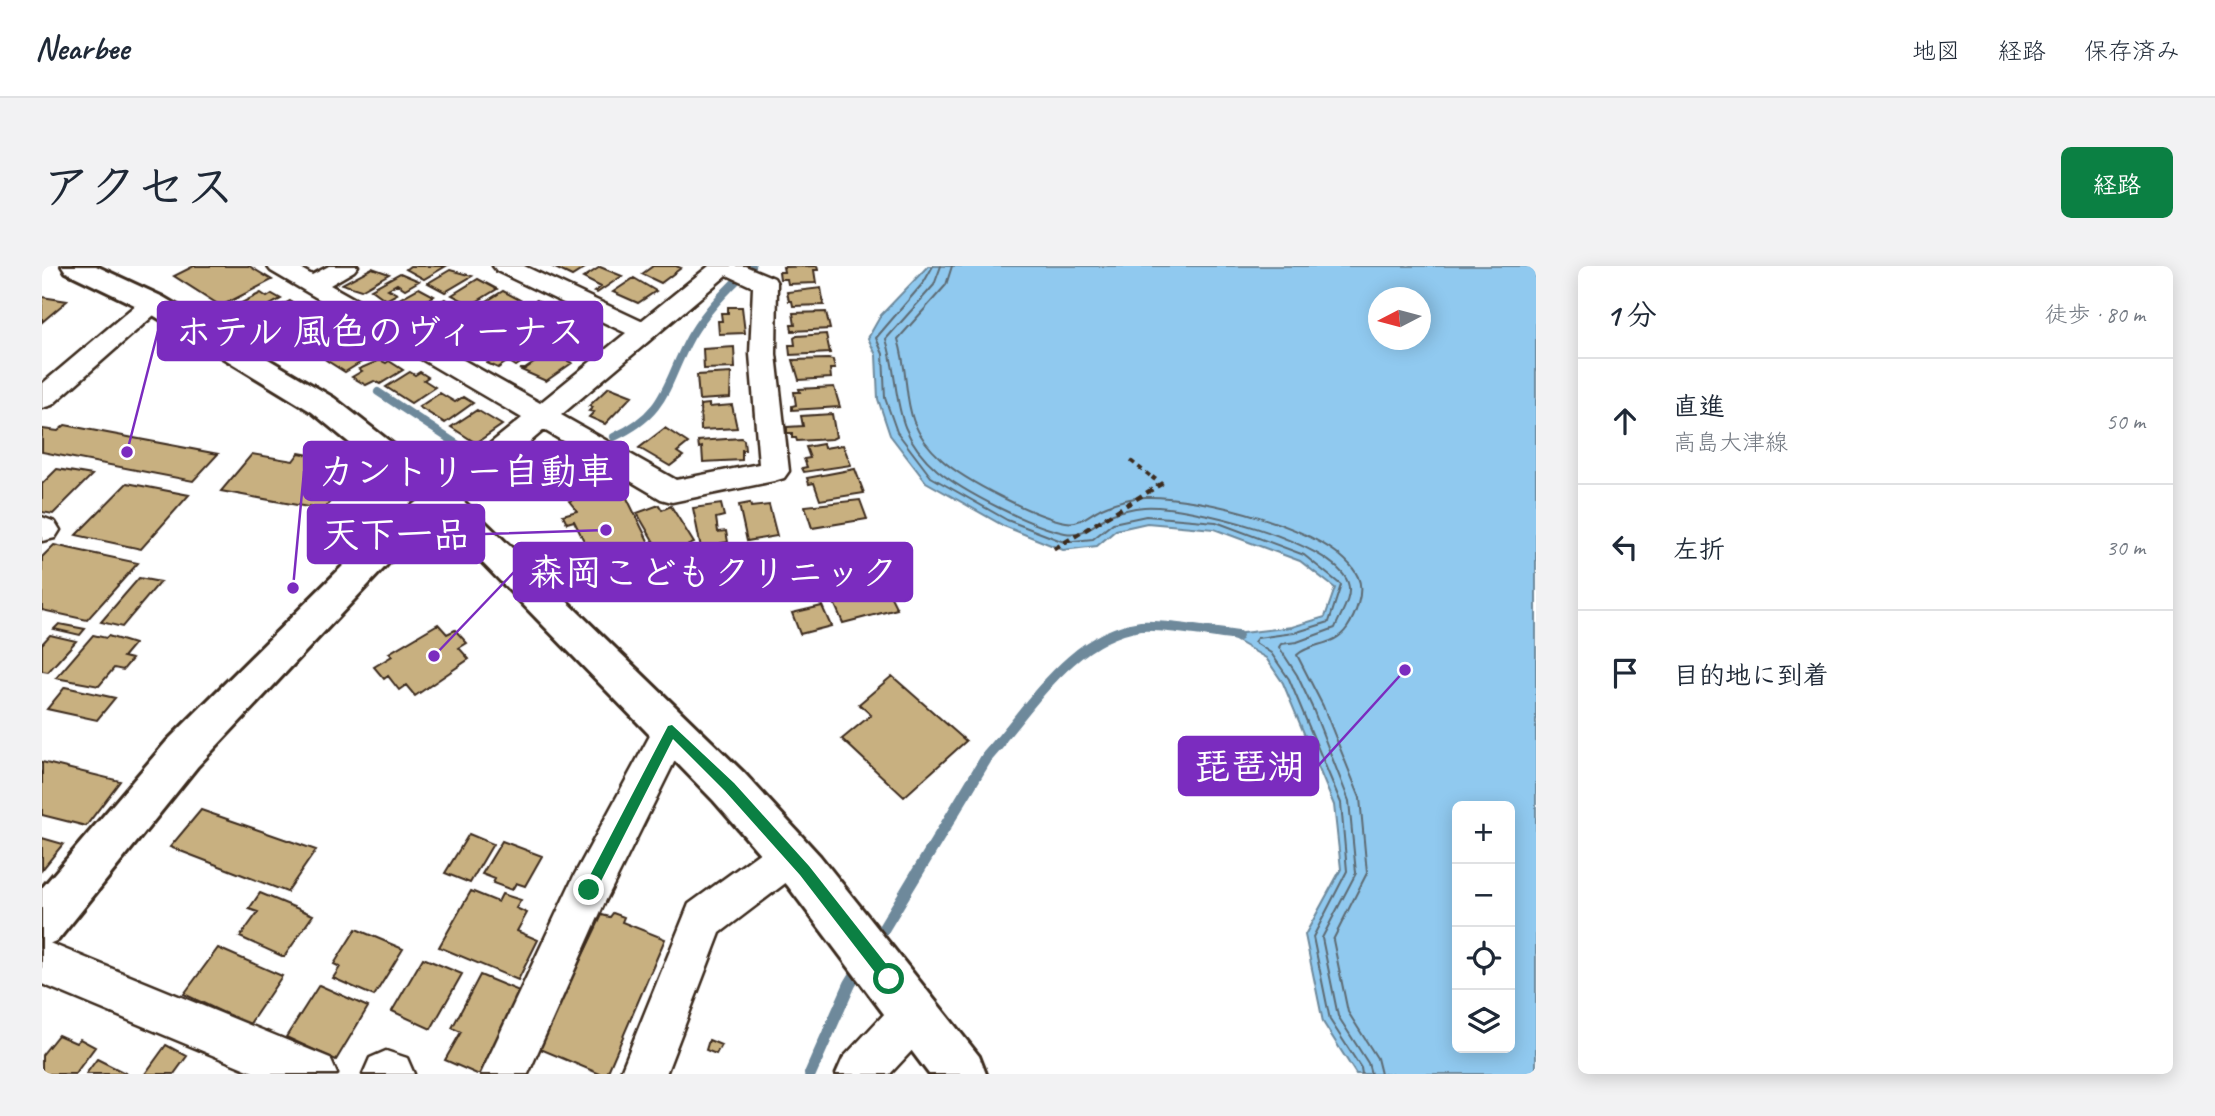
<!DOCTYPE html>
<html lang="ja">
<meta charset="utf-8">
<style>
body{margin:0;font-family:Caveat,"Klee One",sans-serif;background:#f2f2f3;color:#1f2937}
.controls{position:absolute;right:21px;bottom:21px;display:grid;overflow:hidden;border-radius:10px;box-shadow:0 4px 18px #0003}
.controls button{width:63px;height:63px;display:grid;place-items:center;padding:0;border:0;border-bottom:2px solid #e0e1e3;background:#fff;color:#1f2937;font:35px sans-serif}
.compass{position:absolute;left:1326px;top:21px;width:63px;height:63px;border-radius:50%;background:#fff;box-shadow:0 4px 18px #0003;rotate:264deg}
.stop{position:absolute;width:21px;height:21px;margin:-16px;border:5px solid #0b8043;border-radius:50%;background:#fff}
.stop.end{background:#0b8043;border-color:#fff;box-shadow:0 2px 7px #0008}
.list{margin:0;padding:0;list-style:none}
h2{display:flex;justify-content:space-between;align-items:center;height:91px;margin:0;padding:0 28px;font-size:30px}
h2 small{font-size:23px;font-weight:400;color:#747a83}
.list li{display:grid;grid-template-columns:46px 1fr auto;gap:21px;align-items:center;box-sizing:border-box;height:126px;padding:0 28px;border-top:2px solid #e0e1e3}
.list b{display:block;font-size:26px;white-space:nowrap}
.list p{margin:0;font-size:23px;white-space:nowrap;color:#747a83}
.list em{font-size:23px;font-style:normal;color:#747a83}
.icon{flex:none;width:38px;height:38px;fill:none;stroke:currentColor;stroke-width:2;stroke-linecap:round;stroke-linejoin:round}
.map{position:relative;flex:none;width:1494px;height:808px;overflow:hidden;border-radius:10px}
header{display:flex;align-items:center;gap:42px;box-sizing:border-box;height:98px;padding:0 35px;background:#fff;border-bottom:2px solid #e0e1e3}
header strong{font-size:33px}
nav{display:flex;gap:38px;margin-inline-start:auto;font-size:24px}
.intro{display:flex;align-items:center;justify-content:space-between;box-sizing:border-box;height:168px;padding:0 42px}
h1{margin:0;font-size:49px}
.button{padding:18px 32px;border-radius:10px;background:#0b8043;color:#fff;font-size:24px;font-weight:700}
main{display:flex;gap:42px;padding:0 42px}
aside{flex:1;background:#fff;border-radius:10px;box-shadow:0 4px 18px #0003}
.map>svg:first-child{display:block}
.water{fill:#90c9ef;stroke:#6e899b;stroke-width:2;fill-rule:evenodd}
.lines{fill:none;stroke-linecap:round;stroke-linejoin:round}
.shore{stroke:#5d6a72;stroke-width:2}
.stream-far2{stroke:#6e899b;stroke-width:8}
.stream-far1{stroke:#6e899b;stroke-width:10}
.stream{stroke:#6e899b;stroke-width:12}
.building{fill:#c8b080;stroke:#3b2a1e;stroke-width:2}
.street-casing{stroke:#3b2a1e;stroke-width:5}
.secondary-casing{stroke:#3b2a1e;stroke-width:6}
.path-far1{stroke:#3b2a1e;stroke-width:3.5;stroke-dasharray:5 4.5;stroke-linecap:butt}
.path{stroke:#3b2a1e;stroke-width:4.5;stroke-dasharray:7 5;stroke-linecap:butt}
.street{fill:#fff;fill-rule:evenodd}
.secondary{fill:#fff;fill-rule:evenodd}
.route{fill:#0b8043}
.leader{fill:none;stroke:#7b2cbf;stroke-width:2.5}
.callout-dot{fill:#7b2cbf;stroke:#fff;stroke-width:2.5}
.callout{fill:#7b2cbf;stroke:#7b2cbf;stroke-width:2.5}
.callout-label{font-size:37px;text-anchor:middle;font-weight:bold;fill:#fff}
</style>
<header>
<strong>Nearbee</strong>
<nav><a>地図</a><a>経路</a><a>保存済み</a></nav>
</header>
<div class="intro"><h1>アクセス</h1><a class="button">経路</a></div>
<main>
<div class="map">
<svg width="1494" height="808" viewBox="0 0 1494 808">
<rect width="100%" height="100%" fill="#fff"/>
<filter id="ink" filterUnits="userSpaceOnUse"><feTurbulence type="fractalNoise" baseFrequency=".0143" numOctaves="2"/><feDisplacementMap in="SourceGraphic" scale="14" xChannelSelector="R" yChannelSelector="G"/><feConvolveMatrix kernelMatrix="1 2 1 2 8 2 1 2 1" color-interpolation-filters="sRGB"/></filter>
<g filter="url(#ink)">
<!-- water -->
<path class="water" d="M 886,0 L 1494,0 L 1494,808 L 1314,808 L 1281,756 L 1263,669 L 1299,603 L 1292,539 L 1241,417 L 1224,392 L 1184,369 L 1250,361 L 1283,351 L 1293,322 L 1258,295 L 1172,263 L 1105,257 L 1074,264 L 1055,280 L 1021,284 L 962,260 L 884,216 L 848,169 L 836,133 L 834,89 L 826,72 L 839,49 ZM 1336,32 L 1378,32 L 1378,74 L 1336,74 ZM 1415,540 L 1468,540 L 1468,782 L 1415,782 Z"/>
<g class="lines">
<!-- shore -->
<path class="shore" d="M 891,0 L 882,16 L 834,72 L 841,88 L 843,132 L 855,166 L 889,211 L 965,254 L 1022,276 L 1051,273 L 1071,257 L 1104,250 L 1174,256 L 1262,289 L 1299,319 L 1287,356 L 1252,367 L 1215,372 L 1212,376 L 1229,387 L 1247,413 L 1299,537 L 1305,605 L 1271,671 L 1288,754 L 1319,802 L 1320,808
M 899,0 L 892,19 L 844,73 C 860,124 847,163 895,204 C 921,226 990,261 1023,267 C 1044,271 1054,255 1071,248 C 1081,244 1092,242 1102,241 C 1145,238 1291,275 1306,317 C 1311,331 1298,349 1293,362 L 1255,376 L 1239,378 L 1237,381 L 1255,409 L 1271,443 L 1307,535 L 1314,607 L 1280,672 L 1296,750 L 1326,797 L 1329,808
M 910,0 L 904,19 L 856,73 C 871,123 855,154 900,194 C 923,215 994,251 1024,256 C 1039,259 1049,246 1062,241 C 1075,235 1090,232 1103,231 C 1153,229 1294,262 1316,311 C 1323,326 1313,350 1305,362 C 1292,381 1269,376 1255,389 L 1281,440 L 1318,532 L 1325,607 L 1291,674 L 1306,746 L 1335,792 L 1339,808"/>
<!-- stream-far2 -->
<path class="stream-far2" d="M 336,126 L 427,186
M 572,171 C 627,146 623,116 649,70 C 665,43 687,21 710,0
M 485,185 L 538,185"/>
<!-- stream-far1 -->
<path class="stream-far1" d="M 956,477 C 995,431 1034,369 1099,360 C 1122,358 1171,367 1196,370"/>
<!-- stream -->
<path class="stream" d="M 833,677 L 945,491 L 958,476
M 768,808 L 808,718 L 819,700"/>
</g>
<!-- building -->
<path class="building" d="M 152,0 L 207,0 L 230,14 L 179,40 L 132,10 Z
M 368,0 L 404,0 L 382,13 L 364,3 Z
M 509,0 L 546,0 L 530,10 Z
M 611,0 L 634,0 L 639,2 L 619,17 L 600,8 Z
M 775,0 L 776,4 L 772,4 L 774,17 L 746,18 L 745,13 L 738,13 L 737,6 L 742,6 L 741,1 Z
M 558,1 L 580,10 L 555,27 L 552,26 L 559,21 L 541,12 Z
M 330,2 L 347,8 L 319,24 L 300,18 Z
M 408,4 L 430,10 L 403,26 L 386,17 Z
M 358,7 L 377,15 L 363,23 L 355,18 L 346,23 L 355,28 L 344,34 L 329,23 Z
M 592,12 L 614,25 L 596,37 L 571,26 Z
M 436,13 L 455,23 L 429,39 L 410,29 Z
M 377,22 L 392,30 L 362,47 L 353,42 L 349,44 L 343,41 Z
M 779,22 L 782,39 L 751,40 L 750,35 L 747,35 L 745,26 Z
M 461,25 L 480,35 L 455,50 L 437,40 Z
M 219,27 L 225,31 L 230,28 L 239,33 L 200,54 L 186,44 Z
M 0,31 L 25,35 L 0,56 Z
M 403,33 L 421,43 L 390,61 L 381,57 L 389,52 L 380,47 Z
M 495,34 L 500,37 L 497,39 L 500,41 L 493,45 L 498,47 L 493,50 L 498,53 L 488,60 L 477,55 L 471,59 L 461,53 Z
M 248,35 L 265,45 L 228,64 L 213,54 Z
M 686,41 L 700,41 L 703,67 L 677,68 L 676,55 L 680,55 L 679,47 L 686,47 Z
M 784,46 L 788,63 L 750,65 L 749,59 L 753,59 L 751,47 Z
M 784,68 L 788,87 L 748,89 L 747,79 L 753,79 L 752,72 L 755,70 Z
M 315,75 L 334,87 L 303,106 L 284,94 Z
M 475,77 L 493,87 L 474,100 L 466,95 L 456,102 L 445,97 Z
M 692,81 L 693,102 L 662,103 L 661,83 Z
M 508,86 L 530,97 L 504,115 L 477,103 L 483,103 Z
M 786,93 L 791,94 L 793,103 L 788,103 L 789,112 L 757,114 L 751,94 Z
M 338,94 L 344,97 L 347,95 L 361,104 L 338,118 L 332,115 L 324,119 L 310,111 L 320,105 L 317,103 Z
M 368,106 L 373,109 L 378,106 L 386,111 L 382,114 L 393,121 L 369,137 L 344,121 Z
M 689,107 L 688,132 L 657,134 L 655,109 Z
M 567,121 L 590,130 L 563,158 L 547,151 L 552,146 L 547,145 L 551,141 L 547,140 Z
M 792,121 L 798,141 L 750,144 L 750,140 L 754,139 L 752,126 L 758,126 L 757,123 Z
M 398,127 L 413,136 L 421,131 L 431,137 L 403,157 L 377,141 Z
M 667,138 L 667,141 L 690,139 L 695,162 L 659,164 L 658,139 Z
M 435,144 L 460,159 L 434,177 L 409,161 Z
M 790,148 L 794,171 L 790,173 L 755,175 L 754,172 L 750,172 L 750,167 L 745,167 L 745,161 L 761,160 L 759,150 Z
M 23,159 L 176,188 L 151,215 L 0,186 L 0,163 L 16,165 Z
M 623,162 L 646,177 L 635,186 L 641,190 L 628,200 L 597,182 Z
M 699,172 L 702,174 L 703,184 L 700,184 L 700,194 L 661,196 L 660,181 L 657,182 L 656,175 Z
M 781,178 L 782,182 L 801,179 L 809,199 L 762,206 L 760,202 L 765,201 L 762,193 L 768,192 L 764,181 Z
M 257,187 L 278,191 L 270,201 L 308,208 L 282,244 L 179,225 L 210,188 L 251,195 Z
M 15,203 L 50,209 L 11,248 L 0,246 L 0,218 Z
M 813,203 L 822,227 L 778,234 L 772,217 L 767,218 L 765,212 Z
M 85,217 L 147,229 L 99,283 L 34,269 Z
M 579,220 L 612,287 L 598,293 L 595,285 L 555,301 L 532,255 L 525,257 L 521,249 L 535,245 L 527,235 L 557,224 Z
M 818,234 L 825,253 L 770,262 L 763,240 Z
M 708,237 L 709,241 L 727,239 L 735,270 L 705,275 L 697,239 Z
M 679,238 L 682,250 L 674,252 L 676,266 L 684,265 L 686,276 L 679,277 L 680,282 L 668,284 L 667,281 L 659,282 L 651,242 Z
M 617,239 L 620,244 L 629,240 L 652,277 L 620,290 L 595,247 Z
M 12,279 L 96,297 L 45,354 L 0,344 L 0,291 Z
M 834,301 L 855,343 L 801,357 L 782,314 Z
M 97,312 L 118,316 L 80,361 L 59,356 Z
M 780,340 L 789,360 L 758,368 L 750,347 Z
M 17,358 L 43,363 L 38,369 L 12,363 Z
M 396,358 L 405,368 L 413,364 L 425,377 L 417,382 L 427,393 L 373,430 L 364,419 L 357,424 L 346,410 L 342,413 L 332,401 L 350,390 L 347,387 Z
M 8,369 L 34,375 L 6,406 L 0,405 L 0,378 Z
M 51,369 L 64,372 L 66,370 L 92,378 L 81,391 L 90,393 L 81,404 L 72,402 L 57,420 L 14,412 Z
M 850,410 L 924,475 L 862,531 L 800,473 L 829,449 L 817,438 Z
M 23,421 L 73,432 L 55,454 L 5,443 Z
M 0,496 L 78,515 L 44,560 L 0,549 Z
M 159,544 L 274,584 L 245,626 L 128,581 Z
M 427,568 L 451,578 L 428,617 L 403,607 Z
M 0,572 L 21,578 L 0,604 Z
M 460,575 L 500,590 L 483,620 L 474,617 L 470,624 L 451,617 L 453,613 L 440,608 Z
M 429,625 L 456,636 L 460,628 L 479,634 L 474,642 L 485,647 L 475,665 L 496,674 L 476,714 L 397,681 Z
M 218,627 L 271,649 L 242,691 L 198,671 L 216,646 L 207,643 Z
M 571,647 L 582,651 L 580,656 L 623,673 L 565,808 L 558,808 L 496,782 L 560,649 L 568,651 Z
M 314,663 L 361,683 L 332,730 L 291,712 L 298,701 L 292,698 Z
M 176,682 L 240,710 L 207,759 L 142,728 Z
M 381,692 L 420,708 L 389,763 L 350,745 Z
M 438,709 L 482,727 L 440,808 L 435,808 L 403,794 L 419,766 L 410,762 Z
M 277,719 L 326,741 L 294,794 L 244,771 Z
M 16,769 L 34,777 L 38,773 L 53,781 L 33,808 L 0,808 L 0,789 Z
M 667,774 L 679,779 L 674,788 L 664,784 Z
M 124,779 L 145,790 L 132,808 L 103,808 Z
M 55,793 L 85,808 L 44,808 Z"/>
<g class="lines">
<defs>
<path id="street" d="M 225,0 L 254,0 L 270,9 L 287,0 L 316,0 L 312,5 L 288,19 L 498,137 L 584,67 L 455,5 L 451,0 L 482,0 L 599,55 L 667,0 L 703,0 L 732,12 L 735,17 L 734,88 L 747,205 L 742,212 L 732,215 L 630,236 L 619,233 L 502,164 L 410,242 L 399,245 L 388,242 L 384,234 L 388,226 L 480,152 L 229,5 ZM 685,9 L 711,21 L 708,88 L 717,198 L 634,214 L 519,149 Z
M 111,30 L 120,32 L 123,37 L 120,42 L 10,139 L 0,142 L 0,118 L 102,32 Z
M 0,251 L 13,256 L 18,264 L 13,272 L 0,275 Z
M 630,448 L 643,453 L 648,464 L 562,638 L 486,808 L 439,808 L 532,610 L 617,453 Z
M 748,570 L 762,575 L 768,589 L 762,603 L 678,667 L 624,808 L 578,808 L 647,638 L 734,575 Z
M 0,674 L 288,792 L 295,808 L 216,808 L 0,718 Z
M 874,725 L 890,731 L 896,747 L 890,763 L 848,808 L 794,808 L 801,792 L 858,731 Z
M 344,785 L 365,792 L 372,808 L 321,808 L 328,792 Z"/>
<path id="secondary" d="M 20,0 L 54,0 L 121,31 L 292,132 L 411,225 L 702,507 L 778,590 L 937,790 L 944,808 L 887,808 L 746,620 L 672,535 L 398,253 L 357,286 L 155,501 L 16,674 L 0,681 L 0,622 L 125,475 L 333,268 L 377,234 L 270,146 L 101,43 L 24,6 Z"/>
</defs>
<!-- street casing -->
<use href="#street" class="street-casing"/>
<!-- secondary casing -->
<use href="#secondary" class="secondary-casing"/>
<!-- path-far1 -->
<path class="path-far1" d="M 1089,195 L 1112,213"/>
<!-- path -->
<path class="path" d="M 1012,283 L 1119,218 L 1110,211"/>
<!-- street -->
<use href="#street" class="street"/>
<!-- secondary -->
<use href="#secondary" class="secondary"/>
</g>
</g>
<!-- route -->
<path class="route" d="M 630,459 L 692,517 L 767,600 L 852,708 L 852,718 L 842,718 L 758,609 L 683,525 L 631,473 L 552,629 L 543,629 L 543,619 L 626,460 Z"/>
<!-- callouts -->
<path class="leader" d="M85 186L116 65M251 322L262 205M564 264L442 268M392 390L472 306M1363 404L1276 500"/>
<g class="callout-dot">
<circle cx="85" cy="186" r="7"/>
<circle cx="251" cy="322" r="7"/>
<circle cx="564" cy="264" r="7"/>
<circle cx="392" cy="390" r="7"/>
<circle cx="1363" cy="404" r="7"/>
</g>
<g class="callout">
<rect x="116" y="36" width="444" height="58" rx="7"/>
<rect x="262" y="176" width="324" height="58" rx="7"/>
<rect x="266" y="239" width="176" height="58" rx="7"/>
<rect x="472" y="277" width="398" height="58" rx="7"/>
<rect x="1137" y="471" width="139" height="58" rx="7"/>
</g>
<g class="callout-label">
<text x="338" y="78">ホテル 風色のヴィーナス</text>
<text x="424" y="218">カントリー自動車</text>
<text x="354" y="281">天下一品</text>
<text x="671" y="319">森岡こどもクリニック</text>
<text x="1207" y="513">琵琶湖</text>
</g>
</svg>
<div class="controls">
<button>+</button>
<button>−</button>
<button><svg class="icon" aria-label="locate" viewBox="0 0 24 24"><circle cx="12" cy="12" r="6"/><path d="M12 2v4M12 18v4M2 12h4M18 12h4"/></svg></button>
<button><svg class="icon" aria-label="layers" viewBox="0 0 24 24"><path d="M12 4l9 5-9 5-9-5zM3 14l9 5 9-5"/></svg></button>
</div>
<svg class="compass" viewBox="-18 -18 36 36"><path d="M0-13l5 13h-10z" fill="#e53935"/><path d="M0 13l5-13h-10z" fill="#747a83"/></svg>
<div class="stop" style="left:847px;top:713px"></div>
<div class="stop end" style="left:547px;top:624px"></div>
</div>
<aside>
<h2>1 分<small>徒歩 · 80 m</small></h2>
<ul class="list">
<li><svg class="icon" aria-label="ahead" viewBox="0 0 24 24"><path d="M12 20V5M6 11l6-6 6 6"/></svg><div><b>直進</b><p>高島大津線</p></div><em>50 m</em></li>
<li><svg class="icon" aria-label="left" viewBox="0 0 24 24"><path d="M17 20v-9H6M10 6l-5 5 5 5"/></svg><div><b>左折</b></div><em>30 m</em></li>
<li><svg class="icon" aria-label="arrive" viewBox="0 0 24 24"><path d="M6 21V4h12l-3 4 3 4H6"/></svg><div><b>目的地に到着</b></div></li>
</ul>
</aside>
</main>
